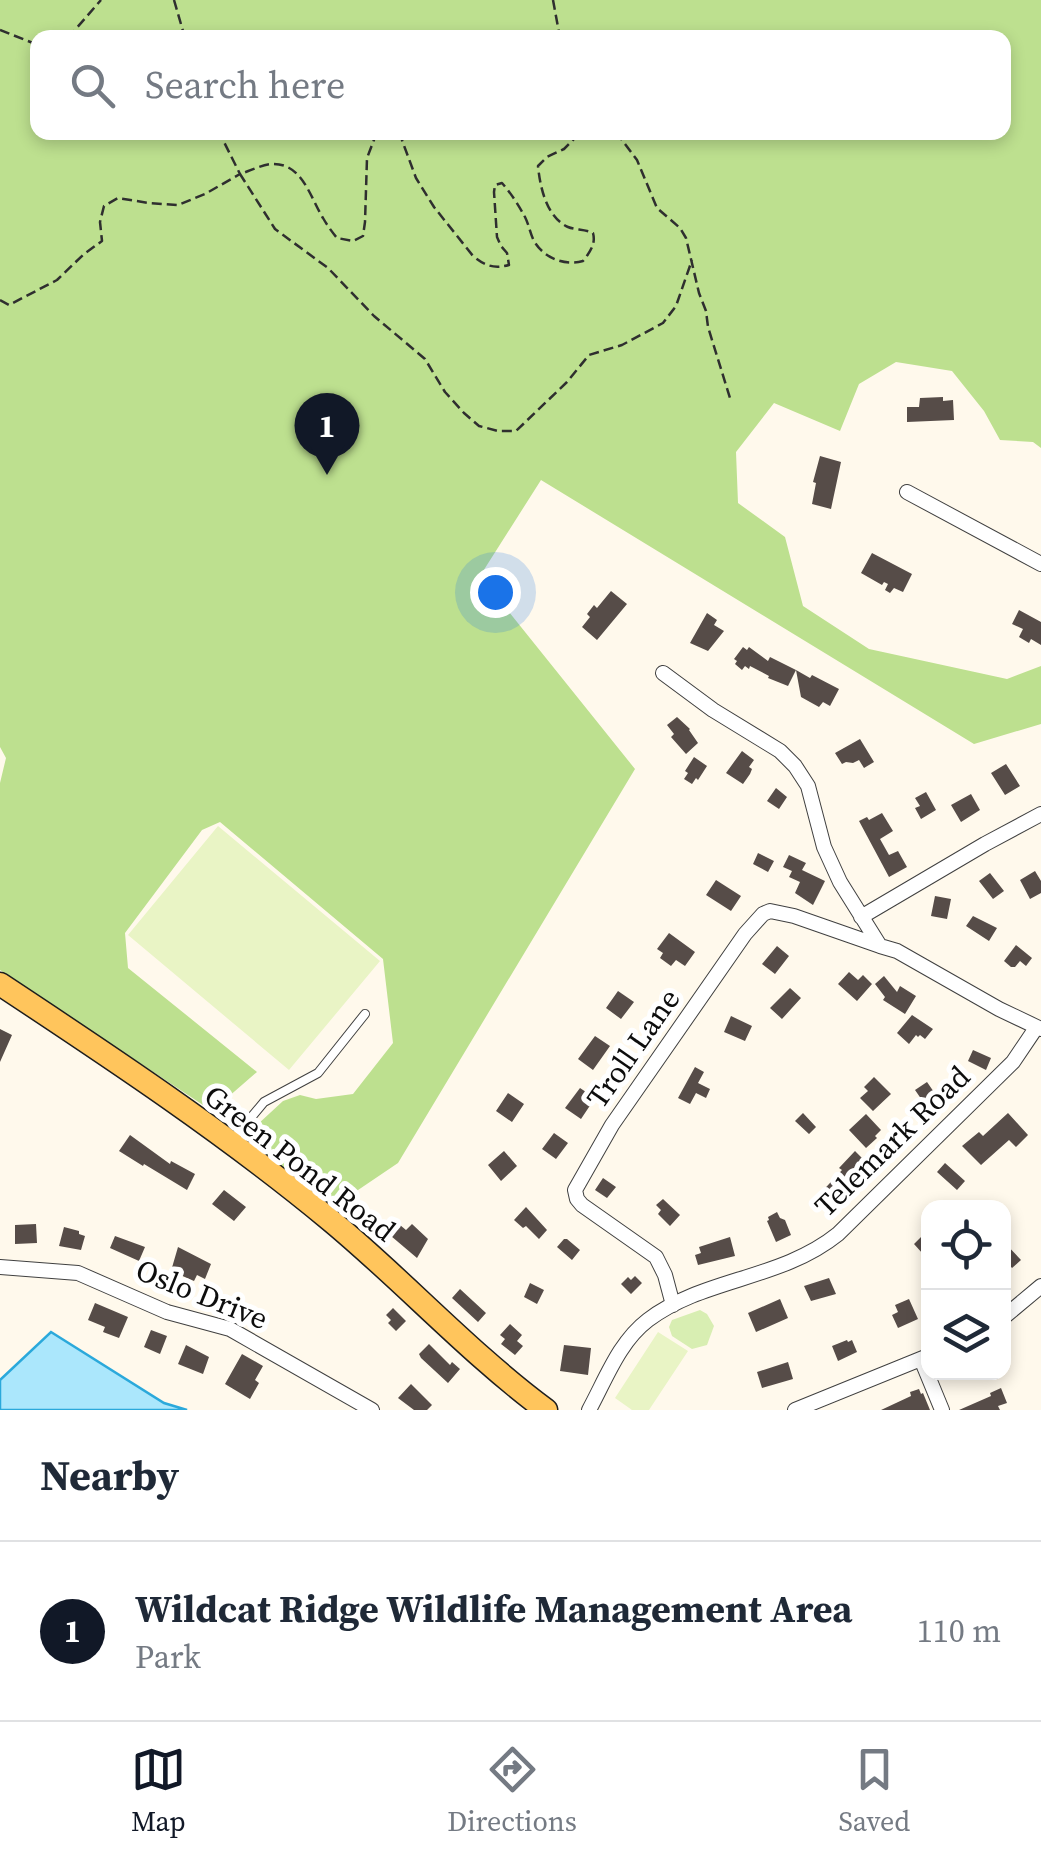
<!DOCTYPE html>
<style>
body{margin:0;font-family:"Source Serif 4",serif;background:#f2f2f3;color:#1f2937}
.controls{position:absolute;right:30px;bottom:30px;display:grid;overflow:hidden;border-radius:20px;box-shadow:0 5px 15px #0003}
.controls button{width:90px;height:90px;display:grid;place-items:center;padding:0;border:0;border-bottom:2px solid #e0e1e3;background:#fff;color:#1f2937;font:50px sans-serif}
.you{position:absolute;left:495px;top:592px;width:35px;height:35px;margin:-25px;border:8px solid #fff;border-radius:50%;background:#1a73e8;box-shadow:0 0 0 15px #1a73e833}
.badge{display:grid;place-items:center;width:65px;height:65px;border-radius:50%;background:#111827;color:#fff;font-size:32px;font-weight:700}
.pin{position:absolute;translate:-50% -82px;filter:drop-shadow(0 2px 5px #0008)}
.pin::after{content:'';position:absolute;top:52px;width:35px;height:30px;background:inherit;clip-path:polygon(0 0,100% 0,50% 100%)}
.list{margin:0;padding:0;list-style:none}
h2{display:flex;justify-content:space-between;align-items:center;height:130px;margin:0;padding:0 40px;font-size:42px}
h2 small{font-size:32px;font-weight:400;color:#747a83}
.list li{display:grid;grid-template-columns:65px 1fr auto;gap:30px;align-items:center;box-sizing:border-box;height:180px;padding:0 40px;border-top:2px solid #e0e1e3}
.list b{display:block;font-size:38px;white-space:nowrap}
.list p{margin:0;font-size:32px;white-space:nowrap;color:#747a83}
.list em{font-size:32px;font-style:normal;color:#747a83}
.icon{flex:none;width:55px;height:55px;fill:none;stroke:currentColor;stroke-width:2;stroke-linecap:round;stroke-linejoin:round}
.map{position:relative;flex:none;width:1041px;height:1410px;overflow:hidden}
.search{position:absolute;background:#fff;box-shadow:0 5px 15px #0003;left:30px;right:30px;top:30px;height:110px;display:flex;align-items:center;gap:25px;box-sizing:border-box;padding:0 35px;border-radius:20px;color:#747a83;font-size:38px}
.sheet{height:310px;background:#fff}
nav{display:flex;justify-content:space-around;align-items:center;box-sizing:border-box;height:140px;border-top:2px solid #e0e1e3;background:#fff;font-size:28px;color:#747a83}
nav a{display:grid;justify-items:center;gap:5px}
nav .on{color:#111827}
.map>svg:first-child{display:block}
.green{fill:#d8eeb2}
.forest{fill:#bde08f;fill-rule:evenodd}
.pitch{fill:#e9f4c5}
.water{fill:#abe7fc;stroke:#2ba9db;stroke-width:2.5}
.building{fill:#564c48}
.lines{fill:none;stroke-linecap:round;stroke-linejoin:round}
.lane-casing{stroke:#404040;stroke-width:10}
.street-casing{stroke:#404040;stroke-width:16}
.primary-casing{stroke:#1e1e1e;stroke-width:25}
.path{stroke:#2f2f2f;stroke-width:2.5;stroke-dasharray:10 5;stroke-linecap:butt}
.lane{stroke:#fff;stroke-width:8}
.street{stroke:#fff;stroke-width:14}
.primary{stroke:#ffc55c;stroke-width:22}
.labels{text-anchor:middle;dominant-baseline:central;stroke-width:10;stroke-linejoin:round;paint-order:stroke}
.street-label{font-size:30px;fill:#0d0d0d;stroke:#fff}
</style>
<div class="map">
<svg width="1041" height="1410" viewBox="0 0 1041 1410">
<rect width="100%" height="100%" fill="#fff9ec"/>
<!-- green -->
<path class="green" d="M 700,1310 L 707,1314 L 714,1326 L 707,1345 L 692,1349 L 672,1336 L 669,1327 L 672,1320 Z"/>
<!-- forest -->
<path class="forest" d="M 0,0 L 1041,0 L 1041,448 L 1033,442 L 1000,440 L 984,411 L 952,371 L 896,362 L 859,384 L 840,431 L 774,403 L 736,452 L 738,503 L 785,537 L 803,606 L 869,649 L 1007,679 L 1041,666 L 1041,724 L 974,744 L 541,480 L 480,576 L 635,769 L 398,1163 L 327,1211 L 243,1138 L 283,1101 L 300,1095 L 316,1099 L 353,1094 L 393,1043 L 383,959 L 220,822 L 202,830 L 125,933 L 128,968 L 257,1072 L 212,1111 L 0,970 L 0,783 L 6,758 L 0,747 ZM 38,38 L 1004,38 L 1004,132 L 38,132 Z"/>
<!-- pitch -->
<path class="pitch" d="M 218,826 L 380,961 L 289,1070 L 128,935 Z
M 658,1332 L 688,1351 L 649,1410 L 632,1410 L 615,1398 Z"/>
<!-- water -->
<path class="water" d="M 51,1332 L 164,1403 L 187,1410 L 0,1410 L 0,1380 Z"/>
<!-- building -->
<path class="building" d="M 943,397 L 943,401 L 953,400 L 954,420 L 907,422 L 907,407 L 919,407 L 920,398 Z
M 820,456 L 841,462 L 831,509 L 812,504 L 816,483 L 813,482 Z
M 872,553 L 912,574 L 903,592 L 894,588 L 890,593 L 885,590 L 888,584 L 884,582 L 882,585 L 861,573 Z
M 611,591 L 627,604 L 597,640 L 582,627 L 590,617 L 587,614 L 594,605 L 597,608 Z
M 1019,610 L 1041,622 L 1041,645 L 1031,639 L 1029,643 L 1019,637 L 1023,629 L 1012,624 Z
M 707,613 L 717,620 L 714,625 L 724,631 L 708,651 L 690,643 Z
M 743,647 L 747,650 L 749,647 L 768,661 L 770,657 L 796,670 L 788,686 L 768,678 L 769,676 L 750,666 L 749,669 L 745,666 L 742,670 L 735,664 L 737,661 L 734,659 Z
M 796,670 L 810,678 L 812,675 L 839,689 L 830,706 L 823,702 L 819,707 L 801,697 Z
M 677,717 L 690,729 L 689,730 L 698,743 L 686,754 L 671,737 L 674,734 L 667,725 Z
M 860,739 L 874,762 L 864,768 L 859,760 L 853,763 L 846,762 L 842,764 L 835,753 Z
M 742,751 L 754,760 L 749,767 L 752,769 L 750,774 L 743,784 L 726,773 Z
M 694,757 L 707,766 L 698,780 L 696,778 L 692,784 L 684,779 L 688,773 L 685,771 Z
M 1006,764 L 1020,786 L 1005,795 L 991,773 Z
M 776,788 L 787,797 L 779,809 L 767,801 Z
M 926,792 L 936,810 L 921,819 L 915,808 L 920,806 L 915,798 Z
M 971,794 L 980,810 L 961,822 L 951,805 Z
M 882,813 L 893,831 L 880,839 L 889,855 L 898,851 L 907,867 L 889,877 L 859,821 L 867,817 L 869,820 Z
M 758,853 L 774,861 L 768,872 L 753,864 Z
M 789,855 L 806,863 L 802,870 L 825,881 L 813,905 L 795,893 L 800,882 L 789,877 L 792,871 L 783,867 Z
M 1035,871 L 1041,881 L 1041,893 L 1030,899 L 1020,880 Z
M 990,873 L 1004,891 L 993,899 L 979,881 Z
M 716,880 L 741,896 L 731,911 L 706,895 Z
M 935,896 L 951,899 L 947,919 L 931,916 Z
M 973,916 L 997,928 L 989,941 L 966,926 Z
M 669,933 L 695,952 L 685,966 L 676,960 L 671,966 L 660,958 L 663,953 L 657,949 Z
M 1016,945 L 1032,958 L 1026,966 L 1020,961 L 1015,967 L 1011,967 L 1004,961 Z
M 777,946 L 789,956 L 775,974 L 762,964 Z
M 849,972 L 858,980 L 863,975 L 872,984 L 857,1001 L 838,984 Z
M 884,976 L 897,992 L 900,986 L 916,996 L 905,1014 L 883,1000 L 885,997 L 875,984 Z
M 790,988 L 801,998 L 782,1019 L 770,1008 Z
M 618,991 L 634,1002 L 621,1019 L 606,1008 Z
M 912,1015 L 933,1029 L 925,1039 L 920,1035 L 918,1037 L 916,1035 L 909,1044 L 897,1033 Z
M 731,1016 L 752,1026 L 745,1041 L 724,1032 Z
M 0,1029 L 12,1035 L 0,1062 Z
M 595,1036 L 610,1046 L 593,1070 L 578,1059 Z
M 973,1050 L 991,1058 L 986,1070 L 968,1061 Z
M 695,1067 L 704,1072 L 698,1083 L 710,1089 L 706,1098 L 696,1093 L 690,1104 L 678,1098 Z
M 874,1077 L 891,1094 L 873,1111 L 860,1098 L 868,1091 L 864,1087 Z
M 927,1082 L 936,1095 L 924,1103 L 915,1090 Z
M 580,1088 L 595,1098 L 581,1119 L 565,1108 Z
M 508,1093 L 524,1104 L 512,1122 L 496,1111 Z
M 803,1113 L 816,1127 L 809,1134 L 795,1121 Z
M 1008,1113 L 1028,1135 L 1016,1147 L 1009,1140 L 981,1165 L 962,1146 L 979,1132 L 983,1136 Z
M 866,1114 L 881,1130 L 875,1136 L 877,1138 L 866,1148 L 849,1130 Z
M 554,1133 L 568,1143 L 556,1159 L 542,1149 Z
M 130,1135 L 170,1164 L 171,1161 L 195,1174 L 187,1190 L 144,1164 L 143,1166 L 119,1151 Z
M 504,1151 L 517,1166 L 501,1181 L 488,1165 Z
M 855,1151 L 869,1165 L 826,1207 L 816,1198 L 842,1170 L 839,1168 Z
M 945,1163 L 965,1181 L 957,1190 L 937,1172 Z
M 603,1178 L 616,1187 L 607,1198 L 595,1190 Z
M 224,1190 L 246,1207 L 234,1221 L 212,1204 Z
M 663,1199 L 680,1215 L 670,1226 L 658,1214 L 661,1210 L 656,1205 Z
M 526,1207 L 547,1230 L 539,1239 L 526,1226 L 523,1228 L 514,1220 Z
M 777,1212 L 780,1218 L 785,1220 L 791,1235 L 776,1242 L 767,1221 L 769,1220 L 768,1217 Z
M 36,1224 L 37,1243 L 15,1244 L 15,1225 Z
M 412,1224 L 428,1239 L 417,1258 L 391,1236 L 400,1225 L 406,1230 Z
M 64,1227 L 79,1231 L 79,1234 L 85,1236 L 81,1250 L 59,1246 Z
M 928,1230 L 928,1248 L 923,1254 L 914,1244 Z
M 115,1236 L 145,1247 L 139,1261 L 110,1248 Z
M 730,1237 L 735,1256 L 698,1265 L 695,1255 L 701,1253 L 699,1247 Z
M 564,1239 L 567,1239 L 580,1250 L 572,1260 L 557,1247 Z
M 1004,1242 L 1021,1260 L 1012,1268 L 1004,1259 Z
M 178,1247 L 211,1264 L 205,1279 L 197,1275 L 194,1281 L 171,1271 Z
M 635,1276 L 642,1283 L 631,1294 L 621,1284 L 628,1277 L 631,1280 Z
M 829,1278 L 836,1294 L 811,1301 L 804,1286 Z
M 530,1283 L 544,1290 L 537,1304 L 524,1297 Z
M 460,1289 L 486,1313 L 478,1322 L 452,1298 Z
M 780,1299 L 788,1318 L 756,1332 L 748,1313 Z
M 909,1299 L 918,1319 L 898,1328 L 892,1315 L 898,1312 L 895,1305 Z
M 95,1303 L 128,1317 L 119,1338 L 103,1332 L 105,1327 L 88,1320 Z
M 393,1308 L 406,1321 L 396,1331 L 388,1323 L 391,1320 L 386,1315 Z
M 510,1324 L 522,1335 L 517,1341 L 523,1346 L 515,1355 L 501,1344 L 505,1339 L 500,1335 Z
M 151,1330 L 167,1336 L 160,1354 L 144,1347 Z
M 847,1340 L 848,1342 L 852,1340 L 857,1352 L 838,1361 L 832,1346 Z
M 429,1344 L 450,1365 L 452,1362 L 460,1369 L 448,1383 L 421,1358 L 419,1354 Z
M 186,1345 L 209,1357 L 203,1374 L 178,1364 Z
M 564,1345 L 591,1348 L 588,1375 L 560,1371 Z
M 242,1354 L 263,1366 L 255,1380 L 259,1383 L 250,1399 L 225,1384 Z
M 788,1362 L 793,1379 L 762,1388 L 757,1372 Z
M 411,1384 L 432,1405 L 427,1410 L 414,1410 L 398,1398 Z
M 1001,1388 L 1007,1403 L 998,1406 L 1000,1410 L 959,1410 L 991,1396 L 990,1393 Z
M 919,1389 L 921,1394 L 923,1393 L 930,1410 L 881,1410 L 911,1396 L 910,1392 Z"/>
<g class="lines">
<defs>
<path id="lane" d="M 233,1139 L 264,1102 L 318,1073 L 365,1014"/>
<path id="street" d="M 907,492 L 1041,564
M 663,673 L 713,710 L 780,751 L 795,766 L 808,786 L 824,847 L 840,882 L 880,946 L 897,951 L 999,1009 L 1041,1029
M 861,917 L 985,844 L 1041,814
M 0,1267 L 78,1273 L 167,1312 L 230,1329 L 372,1410
M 673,1305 L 665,1275 L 656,1257 L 582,1205 L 577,1199 L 575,1190 L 612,1125 L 745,934 L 763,914 L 770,911 L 794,916 L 880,946
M 1004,1317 L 1041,1286
M 921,1359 L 942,1410
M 589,1410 C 606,1379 619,1342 648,1320 C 703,1278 781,1280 838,1234 L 1013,1062 L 1036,1028
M 795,1410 L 928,1356"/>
<path id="primary" d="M 0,984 C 112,1058 225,1133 329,1219 C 403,1280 469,1353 546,1410"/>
</defs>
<!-- lane casing -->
<use href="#lane" class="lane-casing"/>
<!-- street casing -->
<use href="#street" class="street-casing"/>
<!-- primary casing -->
<use href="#primary" class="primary-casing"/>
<!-- path -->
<path class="path" d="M 174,0 L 185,38
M 553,0 L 560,38
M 0,30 L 38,45
M 68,38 L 101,0
M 377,132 L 367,158 L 365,222 L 363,236 L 353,241 L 337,238 C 332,232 327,225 323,218 C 310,197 302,162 271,164 C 261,165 250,171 240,174 L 275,229 L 328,268 L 374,316 L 425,359 L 445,392 L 464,413 L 479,426 L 498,431 L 516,431 L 567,382 L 589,355 L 622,345 L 663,323 L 676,306 L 692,260
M 399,132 L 416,178 L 434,207 L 473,256 C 485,266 494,269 509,265 L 507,253 L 501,246 L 497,237 L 494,192 L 495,185 L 502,183 C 511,193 519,206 525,217 C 529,225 530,233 534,241 C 544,258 564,266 583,261 C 590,252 596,244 593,233 C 585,229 575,230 568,227 C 546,217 540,186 538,166 L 547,157 L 564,149 L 581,132
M 616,132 L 637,160 L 657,208 L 680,228 L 686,238 L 699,293 L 706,311 L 708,327 L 730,398
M 0,300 L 9,305 L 57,280 L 84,254 L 102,241 L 100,222 L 104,206 L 118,198 L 149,203 L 178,205 L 205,194 L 240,174 L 219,132"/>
<!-- lane -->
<use href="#lane" class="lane"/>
<!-- street -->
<use href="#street" class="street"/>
<!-- primary -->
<use href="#primary" class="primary"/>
</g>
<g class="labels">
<!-- street labels -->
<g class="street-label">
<text transform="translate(633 1048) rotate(-55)">Troll Lane</text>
<text transform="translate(892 1141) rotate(-44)">Telemark Road</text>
<text transform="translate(300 1163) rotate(38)">Green Pond Road</text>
<text transform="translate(202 1294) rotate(22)">Oslo Drive</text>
</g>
</g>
</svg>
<div class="controls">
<button><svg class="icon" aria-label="locate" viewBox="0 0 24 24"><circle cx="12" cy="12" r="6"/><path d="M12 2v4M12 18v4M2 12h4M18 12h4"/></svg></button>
<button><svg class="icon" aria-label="layers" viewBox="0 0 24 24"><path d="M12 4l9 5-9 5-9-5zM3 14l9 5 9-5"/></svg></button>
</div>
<div class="you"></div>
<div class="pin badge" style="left:327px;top:475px">1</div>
<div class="search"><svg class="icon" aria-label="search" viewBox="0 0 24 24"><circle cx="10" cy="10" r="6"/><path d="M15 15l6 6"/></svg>Search here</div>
</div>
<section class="sheet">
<h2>Nearby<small></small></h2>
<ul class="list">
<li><span class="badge">1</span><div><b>Wildcat Ridge Wildlife Management Area</b><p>Park</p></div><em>110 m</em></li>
</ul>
</section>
<nav>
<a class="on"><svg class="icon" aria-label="map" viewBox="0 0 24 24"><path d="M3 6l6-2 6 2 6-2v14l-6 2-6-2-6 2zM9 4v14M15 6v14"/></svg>Map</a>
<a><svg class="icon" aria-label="directions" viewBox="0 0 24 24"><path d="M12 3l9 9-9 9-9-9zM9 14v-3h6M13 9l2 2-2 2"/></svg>Directions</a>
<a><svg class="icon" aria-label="saved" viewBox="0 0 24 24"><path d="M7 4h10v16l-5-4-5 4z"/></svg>Saved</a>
</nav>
